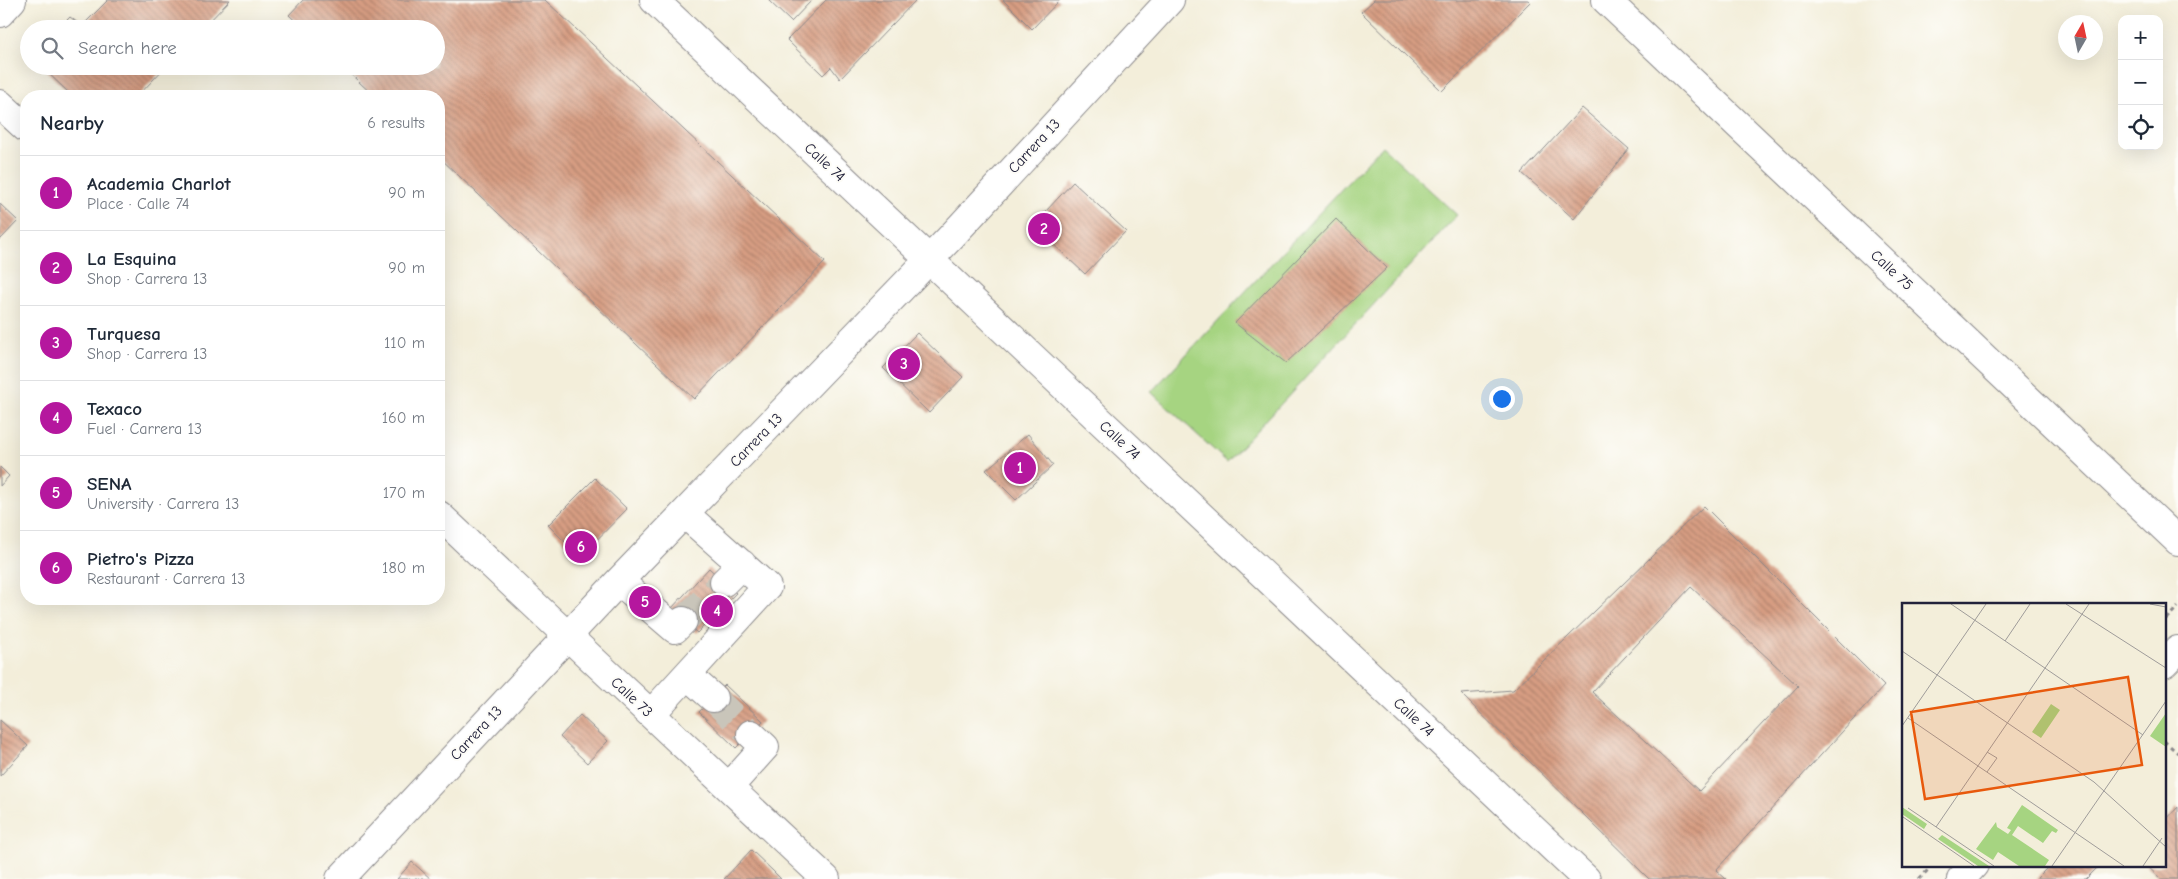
<!DOCTYPE html>
<meta charset="utf-8">
<style>
body{margin:0;font-family:"Comic Neue",sans-serif;background:#f6f6f7;color:#1f2937}
.controls{position:absolute;right:15px;top:15px;display:grid;overflow:hidden;border-radius:10px;box-shadow:0 5px 20px #0002}
.controls button{width:45px;height:45px;display:grid;place-items:center;padding:0;border:0;border-bottom:1px solid #e0e1e3;background:#fff;color:#1f2937;font:25px sans-serif}
.compass{position:absolute;left:2058px;top:15px;width:45px;height:45px;border-radius:50%;background:#fff;box-shadow:0 5px 20px #0002;rotate:9deg}
.you{position:absolute;left:1501px;top:398px;width:18px;height:18px;margin:-12px;border:4px solid #fff;border-radius:50%;background:#1a73e8;box-shadow:0 0 0 8px #1a73e833}
.badge{display:grid;place-items:center;width:32px;height:32px;border-radius:50%;background:#b5179e;color:#fff;font-size:16px;font-weight:700}
.pin{position:absolute;translate:-50% -50%;border:2px solid #fff;box-shadow:0 1px 5px #0006}
.list{margin:0;padding:0;list-style:none}
h2{display:flex;justify-content:space-between;align-items:center;height:65px;margin:0;padding:0 20px;font-size:21px}
h2 small{font-size:16px;font-weight:400;color:#747a83}
.list li{display:grid;grid-template-columns:32px 1fr auto;gap:15px;align-items:center;box-sizing:border-box;height:75px;padding:0 20px;border-top:1px solid #e0e1e3}
.list b{display:block;font-size:19px;white-space:nowrap}
.list p{margin:0;font-size:16px;white-space:nowrap;color:#747a83}
.list em{font-size:16px;font-style:normal;color:#747a83}
.icon{flex:none;width:28px;height:28px;fill:none;stroke:currentColor;stroke-width:2;stroke-linecap:round;stroke-linejoin:round}
.map{position:relative;flex:none;width:2178px;height:879px;overflow:hidden}
.search{position:absolute;background:#fff;box-shadow:0 5px 20px #0002;left:20px;top:20px;width:425px;height:55px;display:flex;align-items:center;gap:12px;box-sizing:border-box;padding:0 18px;border-radius:28px;color:#747a83;font-size:19px}
.panel{position:absolute;background:#fff;box-shadow:0 5px 20px #0002;left:20px;top:90px;width:425px;height:515px;border-radius:20px}
.map>svg:first-child{display:block}
.grass{fill:#a6d481;stroke:#647b5e}
.building{fill:url(#building-back-hatch);fill-rule:evenodd}
.lines{fill:none;stroke-linecap:round;stroke-linejoin:round}
.minor-tunnel{stroke:#c9c5ba;stroke-width:28;stroke-dasharray:28 14;stroke-linecap:butt}
.minor-casing{stroke:#8a888a;stroke-width:30}
.major-casing{stroke:#8a888a;stroke-width:30}
.path{stroke:#8a888a;stroke-width:3;stroke-dasharray:4 4;stroke-linecap:butt}
.minor{stroke:#fff;stroke-width:28}
.major{stroke:#fff;stroke-width:28}
.labels{text-anchor:middle;dominant-baseline:central;stroke-width:4;stroke-linejoin:round;paint-order:stroke}
.street-label{font-size:15px;fill:#22223b;stroke:#fdfcf7}
.inset-road{fill:none;stroke:#9f9c9a;stroke-width:1}
.view{fill:#e8590c;fill-opacity:0.15;stroke:#e8590c;stroke-width:2.5}
.inset-edge{fill:none;stroke:#22223b;stroke-width:2.5}
</style>
<div class="map">
<svg width="2178" height="879" viewBox="0 0 2178 879">
<defs>
<pattern id="building-back-hatch" width="6" height="6" patternUnits="userSpaceOnUse" patternTransform="scale(1.25)"><rect width="6" height="6" fill="#d79d82"/><path d="M-1 5l2 2M0 0l6 6M5-1l2 2" fill="none" stroke="#ae806c"/></pattern>
</defs>
<rect width="100%" height="100%" fill="#fdfcf7"/>
<filter id="ink" filterUnits="userSpaceOnUse"><feTurbulence type="fractalNoise" baseFrequency=".02" numOctaves="2"/><feDisplacementMap in="SourceGraphic" scale="10" xChannelSelector="R" yChannelSelector="G"/><feConvolveMatrix kernelMatrix="1 2 1 2 8 2 1 2 1" color-interpolation-filters="sRGB"/></filter>
<filter id="wash" filterUnits="userSpaceOnUse"><feTurbulence type="fractalNoise" baseFrequency=".0096" numOctaves="4" result="noise"/><feDisplacementMap in="SourceGraphic" scale="20" xChannelSelector="R" yChannelSelector="G"/><feGaussianBlur stdDeviation="1.12" result="paint"/><feColorMatrix in="noise" values="0 0 0 0 0 0 0 0 0 0 0 0 0 0 0 0 0 1.4 0 .05"/><feComposite in="paint" operator="in"/></filter>
<g filter="url(#wash)">
<rect width="100%" height="100%" fill="#f3eeda"/>
<!-- grass -->
<path class="grass" d="M 1382,146 L 1457,215 L 1227,462 L 1151,392 Z"/>
<g id="blocks">
<!-- building -->
<path class="building" d="M 108,0 L 230,0 L 202,29 L 58,29 L 70,17 L 82,26 Z
M 303,0 L 545,0 L 825,262 L 694,399 L 439,157 L 439,96 L 374,96 L 342,66 L 436,66 L 436,29 L 304,29 L 289,15 Z
M 768,0 L 812,0 L 791,22 Z
M 826,0 L 916,0 L 840,79 L 831,67 L 823,75 L 787,40 Z
M 1003,0 L 1060,0 L 1032,29 Z
M 1374,0 L 1528,0 L 1530,2 L 1442,91 L 1361,12 Z
M 41,66 L 166,66 L 138,96 L 72,96 Z
M 1582,108 L 1629,149 L 1574,219 L 1522,173 Z
M 1073,182 L 1126,231 L 1085,274 L 1033,225 Z
M 0,204 L 18,221 L 0,240 Z
M 1336,219 L 1387,268 L 1286,363 L 1235,323 Z
M 917,333 L 963,377 L 929,413 L 883,368 Z
M 1028,434 L 1053,465 L 1016,500 L 986,470 Z
M 0,467 L 9,476 L 0,486 Z
M 595,478 L 627,509 L 580,557 L 548,525 Z
M 1704,506 L 1884,686 L 1716,870 L 1726,879 L 1649,879 L 1461,694 L 1513,690 ZM 1691,587 L 1798,686 L 1699,791 L 1592,692 Z
M 709,568 L 736,593 L 697,633 L 671,609 Z
M 725,685 L 763,721 L 736,748 L 699,712 Z
M 580,715 L 608,741 L 587,763 L 560,737 Z
M 0,720 L 28,746 L 0,776 Z
M 2178,807 L 2178,879 L 2161,879 L 2146,865 L 2164,865 L 2164,822 Z
M 751,850 L 773,871 L 781,879 L 724,879 Z
M 412,862 L 431,879 L 397,879 Z
M 2050,865 L 2095,865 L 2098,867 L 2086,879 L 2036,879 Z"/>
</g>
</g>
<g filter="url(#ink)">
<use href="#blocks" fill-opacity="0" stroke="#8a888a" stroke-width="1"/>
<g class="lines">
<!-- minor-tunnel -->
<path class="minor-tunnel" d="M 683,621 L 724,582
M 713,698 L 751,734"/>
<defs>
<path id="minor" d="M 654,0 L 1586,879
M 1606,0 L 2178,541
M 0,104 L 26,128
M 439,515 L 826,879
M 619,581 L 675,629 L 683,621
M 724,582 L 742,564
M 687,675 L 713,698
M 651,714 L 767,587 L 685,514
M 729,787 L 765,747 L 751,734
M 340,879 L 619,581 L 949,239 L 1170,0"/>
<path id="major" d="M 0,13 L 12,0
M 2164,664 L 2178,650
M 1961,879 L 1974,865"/>
</defs>
<!-- minor casing -->
<use href="#minor" class="minor-casing"/>
<!-- major casing -->
<use href="#major" class="major-casing"/>
<!-- path -->
<path class="path" d="M 2166,619 L 2178,607
M 2164,741 L 2178,753
M 1919,879 L 1930,868"/>
<!-- minor -->
<use href="#minor" class="minor"/>
<!-- major -->
<use href="#major" class="major"/>
</g>
</g>
<g class="labels">
<!-- street labels -->
<g class="street-label">
<text transform="translate(1034 146) rotate(-47)">Carrera 13</text>
<text transform="translate(825 162) rotate(43)">Calle 74</text>
<text transform="translate(1892 270) rotate(43)">Calle 75</text>
<text transform="translate(756 440) rotate(-46)">Carrera 13</text>
<text transform="translate(1120 440) rotate(43)">Calle 74</text>
<text transform="translate(632 697) rotate(43)">Calle 73</text>
<text transform="translate(1414 717) rotate(43)">Calle 74</text>
<text transform="translate(476 733) rotate(-47)">Carrera 13</text>
</g>
</g>
<!-- overview -->
<g transform="translate(1902 603)">
<rect width="264" height="264" fill="#f3eeda"/>
<path d="M 149,101 L 158,107 L 139,135 L 130,129 ZM 264,110 L 264,144 L 248,133 ZM 0,204 L 25,221 L 22,226 L 0,211 ZM 40,232 L 87,263 L 76,263 L 36,236 Z" fill="#a6d481"/>
<path d="M 120,202 L 156,227 L 154,230 L 150,228 L 141,240 L 116,223 L 110,232 L 147,257 L 143,263 L 117,263 L 96,249 L 91,257 L 74,246 L 94,219 L 95,224 L 106,231 L 109,227 L 105,225 Z" fill="#a6d481"/>
<path class="inset-road" d="M 49,1 L 241,132M 164,1 L 264,65M 248,1 L 264,4M 103,38 L 128,1M 0,48 L 192,179 L 264,244M 6,115 L 222,263M 0,123 L 84,1M 85,169 L 95,155 L 85,149M 6,205 L 92,263M 1,214 L 72,263M 34,224 L 187,1M 150,263 L 264,98M 241,263 L 260,235"/>
<path class="view" d="M 226,74 L 240,162 L 23,196 L 9,109 Z"/>
<rect width="264" height="264" class="inset-edge"/>
</g>
</svg>
<div class="controls">
<button>+</button>
<button>−</button>
<button><svg class="icon" aria-label="locate" viewBox="0 0 24 24"><circle cx="12" cy="12" r="6"/><path d="M12 2v4M12 18v4M2 12h4M18 12h4"/></svg></button>
</div>
<svg class="compass" viewBox="-18 -18 36 36"><path d="M0-13l5 13h-10z" fill="#e53935"/><path d="M0 13l5-13h-10z" fill="#747a83"/></svg>
<div class="you"></div>
<div class="pin badge" style="left:1020px;top:468px">1</div>
<div class="pin badge" style="left:1044px;top:229px">2</div>
<div class="pin badge" style="left:904px;top:364px">3</div>
<div class="pin badge" style="left:717px;top:611px">4</div>
<div class="pin badge" style="left:645px;top:602px">5</div>
<div class="pin badge" style="left:581px;top:547px">6</div>
<div class="search"><svg class="icon" aria-label="search" viewBox="0 0 24 24"><circle cx="10" cy="10" r="6"/><path d="M15 15l6 6"/></svg>Search here</div>
<section class="panel">
<h2>Nearby<small>6 results</small></h2>
<ul class="list">
<li><span class="badge">1</span><div><b>Academia Charlot</b><p>Place · Calle 74</p></div><em>90 m</em></li>
<li><span class="badge">2</span><div><b>La Esquina</b><p>Shop · Carrera 13</p></div><em>90 m</em></li>
<li><span class="badge">3</span><div><b>Turquesa</b><p>Shop · Carrera 13</p></div><em>110 m</em></li>
<li><span class="badge">4</span><div><b>Texaco</b><p>Fuel · Carrera 13</p></div><em>160 m</em></li>
<li><span class="badge">5</span><div><b>SENA</b><p>University · Carrera 13</p></div><em>170 m</em></li>
<li><span class="badge">6</span><div><b>Pietro's Pizza</b><p>Restaurant · Carrera 13</p></div><em>180 m</em></li>
</ul>
</section>
</div>
